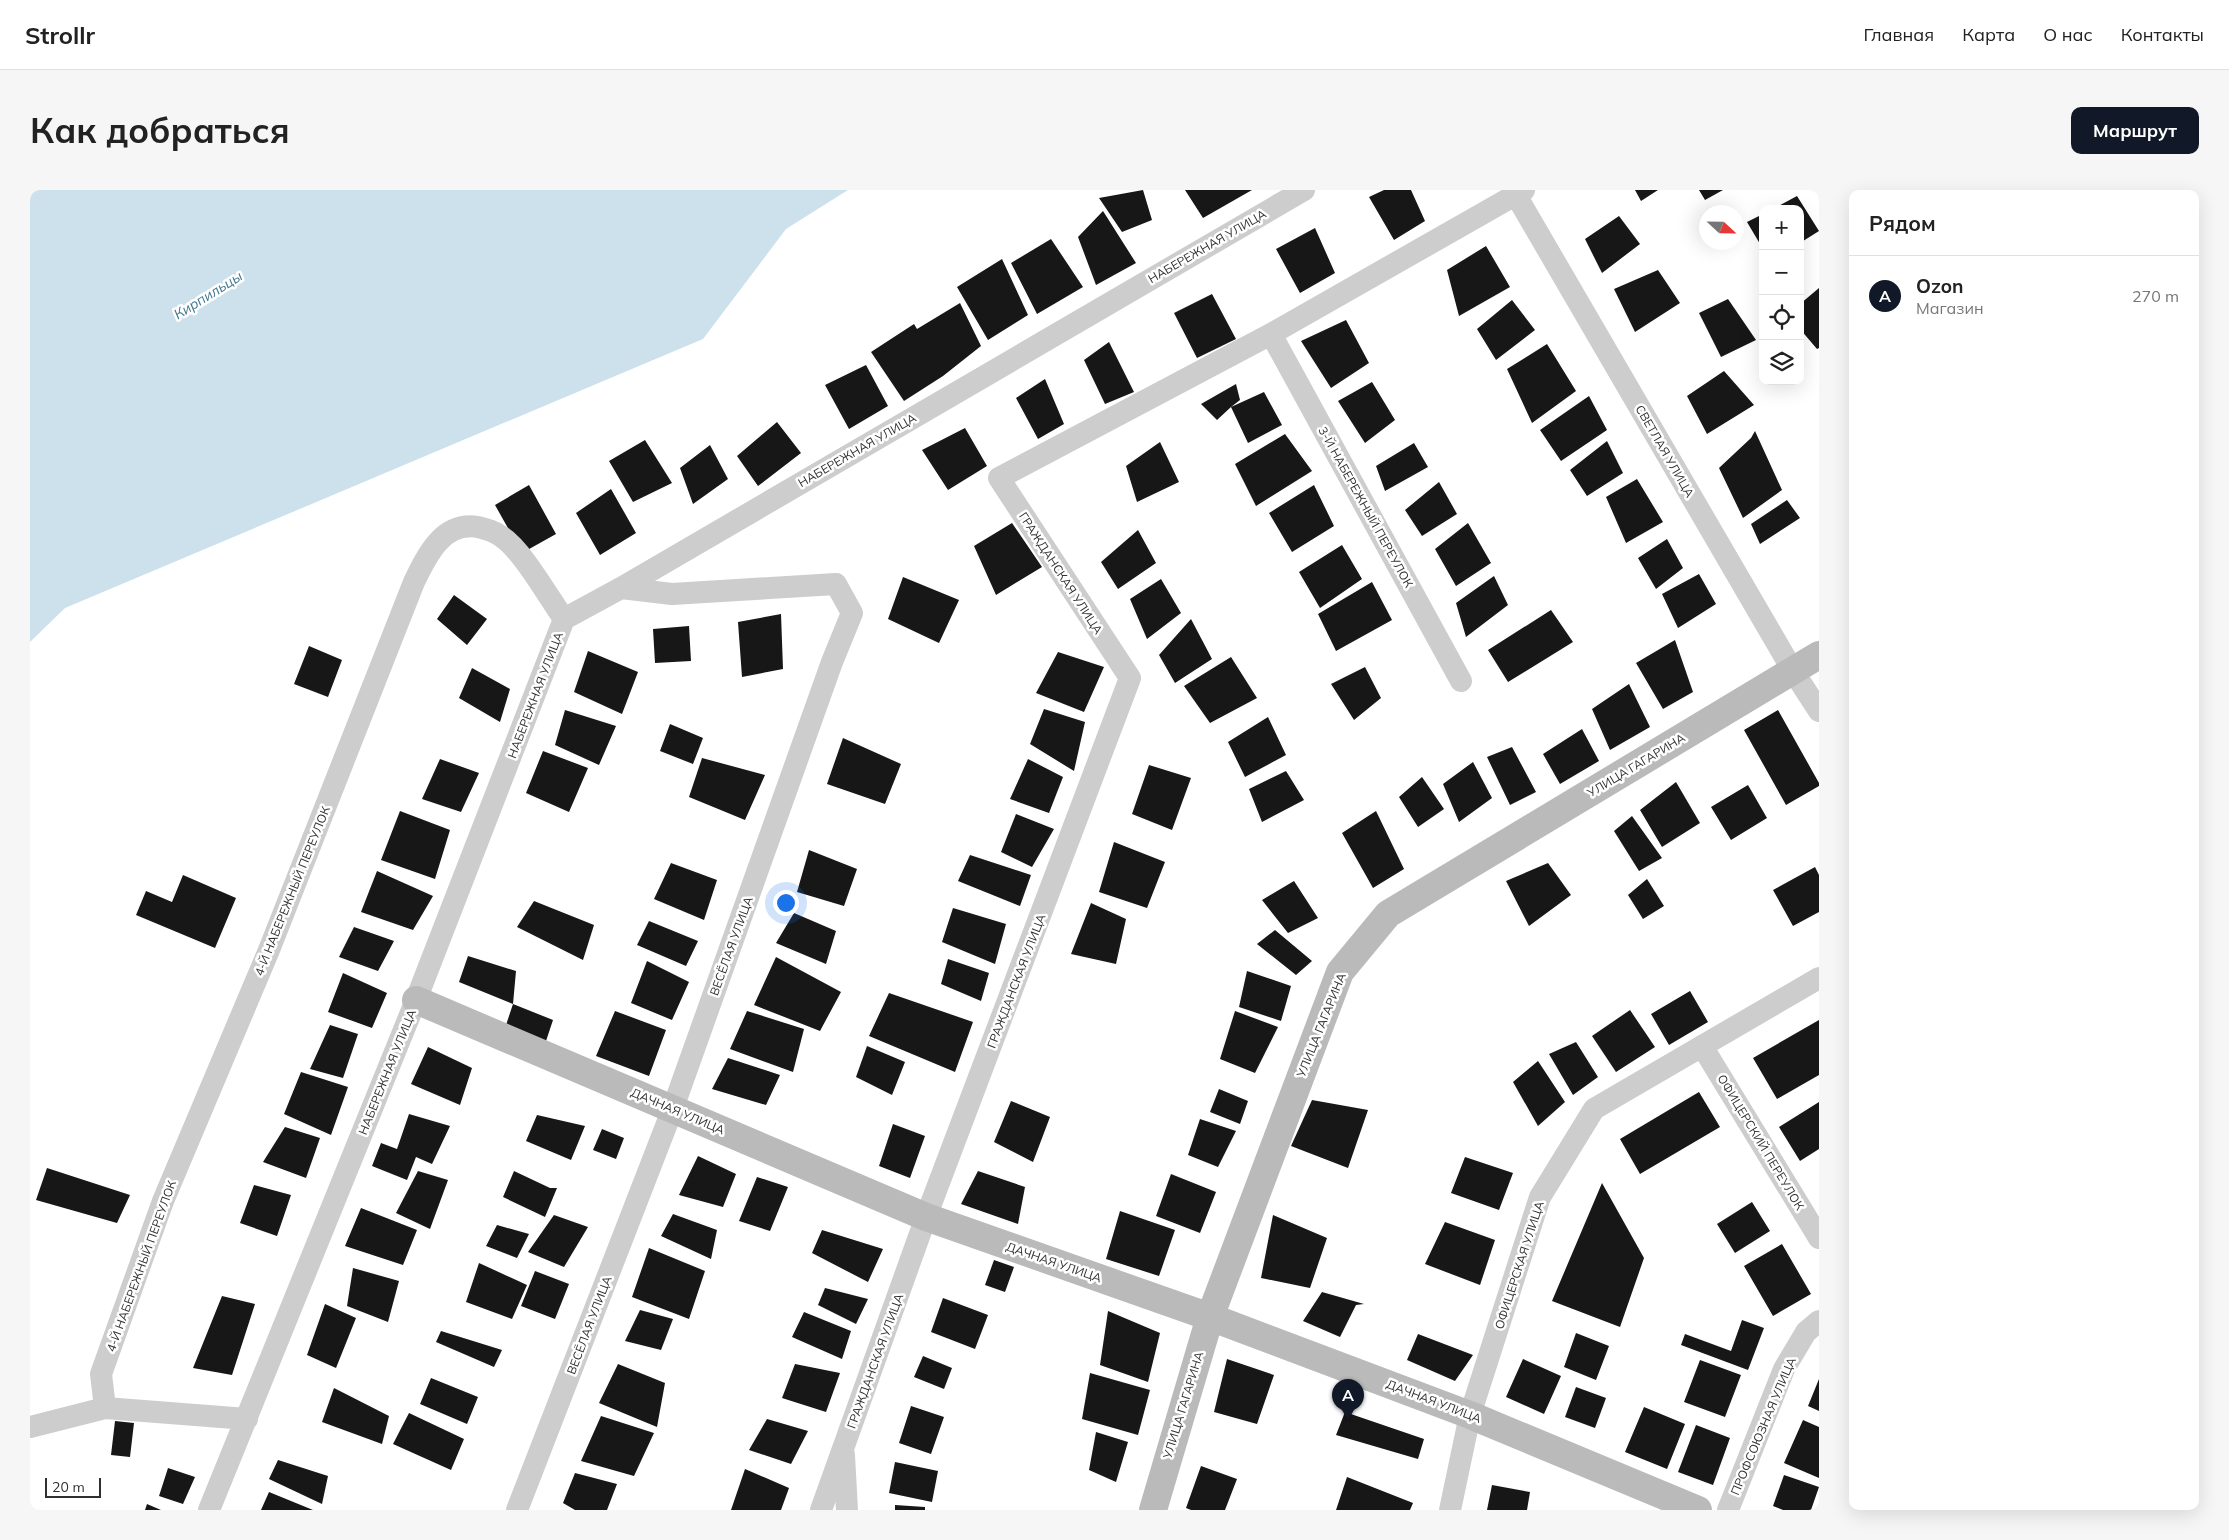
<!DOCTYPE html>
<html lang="ru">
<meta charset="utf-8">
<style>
body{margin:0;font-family:Mulish,sans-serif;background:#f6f6f6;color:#222}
.controls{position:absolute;right:15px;top:15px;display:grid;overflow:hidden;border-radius:10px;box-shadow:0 5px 20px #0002}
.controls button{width:45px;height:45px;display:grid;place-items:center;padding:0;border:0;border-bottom:1px solid #e0e0e0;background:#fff;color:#222;font:25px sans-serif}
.compass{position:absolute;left:1669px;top:15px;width:45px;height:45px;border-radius:50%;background:#fff;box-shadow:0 5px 20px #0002;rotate:112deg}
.scale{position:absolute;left:15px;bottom:12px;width:56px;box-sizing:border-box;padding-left:5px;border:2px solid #303030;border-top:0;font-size:14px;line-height:18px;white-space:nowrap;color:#303030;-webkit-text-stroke:4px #fff;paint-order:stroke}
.you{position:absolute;left:755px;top:712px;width:18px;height:18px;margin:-12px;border:4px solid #fff;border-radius:50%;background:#1a73e8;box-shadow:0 0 0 8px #1a73e833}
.badge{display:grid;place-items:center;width:32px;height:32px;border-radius:50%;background:#111827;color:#fff;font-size:16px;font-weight:700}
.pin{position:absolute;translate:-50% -41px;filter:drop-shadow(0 1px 2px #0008)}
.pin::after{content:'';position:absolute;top:26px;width:18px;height:15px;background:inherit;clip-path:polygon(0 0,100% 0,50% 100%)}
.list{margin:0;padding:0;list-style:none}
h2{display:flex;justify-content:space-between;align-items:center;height:65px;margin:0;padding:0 20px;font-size:21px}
h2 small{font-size:16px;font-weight:400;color:#767676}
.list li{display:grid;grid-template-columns:32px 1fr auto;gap:15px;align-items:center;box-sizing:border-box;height:80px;padding:0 20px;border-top:1px solid #e0e0e0}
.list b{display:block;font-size:19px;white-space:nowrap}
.list p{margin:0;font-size:16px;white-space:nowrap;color:#767676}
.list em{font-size:16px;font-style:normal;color:#767676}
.icon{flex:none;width:28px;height:28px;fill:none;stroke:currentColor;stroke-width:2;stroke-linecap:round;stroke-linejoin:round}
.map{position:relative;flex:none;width:1789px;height:1320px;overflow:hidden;border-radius:10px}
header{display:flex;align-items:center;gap:30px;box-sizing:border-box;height:70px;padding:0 25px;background:#fff;border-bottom:1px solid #e0e0e0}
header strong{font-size:24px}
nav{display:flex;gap:28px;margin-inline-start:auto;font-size:18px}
.intro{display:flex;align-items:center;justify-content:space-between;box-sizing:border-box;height:120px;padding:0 30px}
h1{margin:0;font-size:35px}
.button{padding:12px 22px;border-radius:10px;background:#111827;color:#fff;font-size:18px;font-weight:700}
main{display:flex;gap:30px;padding:0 30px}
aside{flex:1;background:#fff;border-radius:10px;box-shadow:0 5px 20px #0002}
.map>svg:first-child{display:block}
.water{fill:#cce1eb}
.building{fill:#171717}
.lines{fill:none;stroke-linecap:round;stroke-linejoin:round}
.street{stroke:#cdcdcd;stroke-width:22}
.secondary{stroke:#bababa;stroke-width:28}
.labels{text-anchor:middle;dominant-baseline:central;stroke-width:5;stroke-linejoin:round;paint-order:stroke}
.street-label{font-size:12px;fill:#303030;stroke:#fff}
.water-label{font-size:14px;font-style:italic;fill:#40778f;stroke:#fff}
</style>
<header>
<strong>Strollr</strong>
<nav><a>Главная</a><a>Карта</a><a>О нас</a><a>Контакты</a></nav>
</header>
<div class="intro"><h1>Как добраться</h1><a class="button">Маршрут</a></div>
<main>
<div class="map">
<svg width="1789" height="1320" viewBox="0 0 1789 1320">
<rect width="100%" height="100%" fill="#fff"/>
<!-- water -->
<path class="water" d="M 0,0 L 818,0 L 756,39 L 673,149 L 35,418 L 0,452 Z"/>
<!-- building -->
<path class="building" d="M 1113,0 L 1122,30 L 1092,42 L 1069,8 Z
M 1155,0 L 1222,0 L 1173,28 Z
M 1354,0 L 1381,0 L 1395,31 L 1364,50 L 1339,7 Z
M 1605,0 L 1628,0 L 1611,11 Z
M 1669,0 L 1693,0 L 1675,10 Z
M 1767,6 L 1789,41 L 1770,53 L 1770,19 L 1743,19 Z
M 1073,21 L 1106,73 L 1066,95 L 1048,47 Z
M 1733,24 L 1733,59 L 1717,32 Z
M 1589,26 L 1610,54 L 1572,83 L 1555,49 Z
M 1285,38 L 1305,83 L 1270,103 L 1246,59 Z
M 1021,49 L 1053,97 L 1007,124 L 981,73 Z
M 1456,56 L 1480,97 L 1429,126 L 1417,80 Z
M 972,69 L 998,125 L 958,150 L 927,97 Z
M 1628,80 L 1650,113 L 1605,142 L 1584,99 Z
M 1789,98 L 1789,158 L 1787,159 L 1770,139 L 1770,114 Z
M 1182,104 L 1206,149 L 1167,168 L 1144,123 Z
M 1698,109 L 1726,150 L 1691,167 L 1669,123 Z
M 1482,110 L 1505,140 L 1466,170 L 1447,139 Z
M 930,113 L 951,156 L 913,186 L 874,211 L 841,162 L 884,134 L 887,139 Z
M 1316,130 L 1339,173 L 1301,198 L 1271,151 Z
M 1079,152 L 1104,202 L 1075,214 L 1054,170 Z
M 1517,154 L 1546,201 L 1502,233 L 1477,179 Z
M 836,175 L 858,216 L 819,239 L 795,195 Z
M 1694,181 L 1724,215 L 1677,244 L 1657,206 Z
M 1015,189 L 1034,234 L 1008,249 L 986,208 Z
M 1342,192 L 1365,230 L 1335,253 L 1308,211 Z
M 1206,194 L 1210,210 L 1201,217 L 1234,202 L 1252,235 L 1218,253 L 1201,217 L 1187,230 L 1171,214 Z
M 1559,206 L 1577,240 L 1531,271 L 1510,240 Z
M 747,232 L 771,263 L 728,296 L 707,266 Z
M 935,238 L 957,276 L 918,300 L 892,260 Z
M 1725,241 L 1752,300 L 1713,328 L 1689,278 L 1721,248 Z
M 1255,244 L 1282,281 L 1226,316 L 1205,274 Z
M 615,250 L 642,293 L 603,312 L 579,271 Z
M 1577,251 L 1593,283 L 1557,306 L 1540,280 Z
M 1130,252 L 1149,292 L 1107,312 L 1096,276 Z
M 1384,253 L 1398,277 L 1355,301 L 1346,276 Z
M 680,255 L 698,289 L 663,314 L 650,278 Z
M 1607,289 L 1633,332 L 1596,353 L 1576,307 Z
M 1409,292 L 1427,324 L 1392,346 L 1375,320 Z
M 499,295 L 526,344 L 492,363 L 465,315 Z
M 1284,295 L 1304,336 L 1262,362 L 1239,323 Z
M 581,299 L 606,343 L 570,365 L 546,323 Z
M 1757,310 L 1770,328 L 1730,354 L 1721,334 Z
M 982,333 L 1012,377 L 966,405 L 944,356 Z
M 1438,333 L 1461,373 L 1426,396 L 1405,359 Z
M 1108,340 L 1126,373 L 1088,399 L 1071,372 Z
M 1637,349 L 1653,378 L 1626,399 L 1608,368 Z
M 1312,355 L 1332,389 L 1290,418 L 1269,382 Z
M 1669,384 L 1686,414 L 1648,438 L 1632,404 Z
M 1464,386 L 1478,415 L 1436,447 L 1426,413 Z
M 873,387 L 929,410 L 909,453 L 858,429 Z
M 1131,389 L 1151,423 L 1117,449 L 1100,409 Z
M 1342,392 L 1362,430 L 1306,461 L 1288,424 Z
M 424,405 L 457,429 L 437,455 L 407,429 Z
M 1521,420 L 1543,452 L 1478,492 L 1458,460 Z
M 751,424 L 753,479 L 712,487 L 708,432 Z
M 1161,429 L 1182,469 L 1145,493 L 1129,465 Z
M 659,436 L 661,471 L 625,473 L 623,439 Z
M 1645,450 L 1663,502 L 1633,519 L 1606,473 Z
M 279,456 L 312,470 L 298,507 L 264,494 Z
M 558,461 L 608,482 L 592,524 L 544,502 Z
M 1028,462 L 1074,477 L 1054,522 L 1006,503 Z
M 1201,467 L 1227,508 L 1180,533 L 1154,496 Z
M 1335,477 L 1351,508 L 1324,530 L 1301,494 Z
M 442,478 L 480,499 L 470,532 L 429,508 Z
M 1599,494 L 1620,537 L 1580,560 L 1562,519 Z
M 1014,519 L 1055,532 L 1044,581 L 1000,554 Z
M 535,520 L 586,536 L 569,575 L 525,555 Z
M 1748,520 L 1789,593 L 1789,596 L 1756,615 L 1714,540 Z
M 1238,527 L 1256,565 L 1215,587 L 1198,552 Z
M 640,534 L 673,548 L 663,574 L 630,561 Z
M 1552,539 L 1569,571 L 1530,594 L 1513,564 Z
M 813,548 L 871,574 L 855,614 L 797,594 Z
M 1482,557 L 1506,602 L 1480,615 L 1457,567 Z
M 513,561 L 558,578 L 539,622 L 496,603 Z
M 672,568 L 735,585 L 715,630 L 659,607 Z
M 410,569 L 449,583 L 431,622 L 392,609 Z
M 998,569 L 1033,587 L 1019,623 L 980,609 Z
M 1443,572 L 1462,608 L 1429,632 L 1413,594 Z
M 1119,575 L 1161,588 L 1142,640 L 1102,624 Z
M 1256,581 L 1274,610 L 1232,632 L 1219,599 Z
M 1392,587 L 1414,619 L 1388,637 L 1369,607 Z
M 1646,592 L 1670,633 L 1632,657 L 1610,620 Z
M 1718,595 L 1737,628 L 1701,650 L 1681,617 Z
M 370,621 L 420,640 L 405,689 L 351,670 Z
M 1346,621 L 1374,679 L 1343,698 L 1312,643 Z
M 986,624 L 1024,639 L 1002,677 L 971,662 Z
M 1602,626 L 1632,668 L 1609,681 L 1584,641 Z
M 1084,652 L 1135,672 L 1117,718 L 1069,702 Z
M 779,660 L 827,679 L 814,716 L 767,702 Z
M 940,665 L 1001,685 L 990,716 L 928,691 Z
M 641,673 L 687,690 L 674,730 L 624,709 Z
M 1518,673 L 1541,705 L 1499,736 L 1476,691 Z
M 1785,677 L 1789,685 L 1789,722 L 1763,736 L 1743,700 Z
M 347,681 L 403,706 L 383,740 L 331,722 Z
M 153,685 L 206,708 L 185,758 L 106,725 L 116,701 L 142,712 Z
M 1617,689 L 1634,716 L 1613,729 L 1598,705 Z
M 1264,691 L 1288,728 L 1258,743 L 1232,710 Z
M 504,711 L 564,735 L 553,770 L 487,737 Z
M 1061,713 L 1096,729 L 1086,774 L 1041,764 Z
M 923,718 L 976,734 L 965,774 L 912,752 Z
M 764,723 L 806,741 L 796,774 L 746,753 Z
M 619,731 L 668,751 L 656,776 L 607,755 Z
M 324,737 L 364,751 L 348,781 L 309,767 Z
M 1245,740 L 1282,771 L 1266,785 L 1227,754 Z
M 438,766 L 486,781 L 483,814 L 429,792 Z
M 746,767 L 811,802 L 790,841 L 724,815 Z
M 918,769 L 959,783 L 951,811 L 911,794 Z
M 617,771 L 659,792 L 642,830 L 601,813 Z
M 1217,781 L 1261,796 L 1251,831 L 1209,817 Z
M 313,783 L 357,803 L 342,838 L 298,822 Z
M 1660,801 L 1678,832 L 1639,855 L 1621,824 Z
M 859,803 L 943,832 L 925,882 L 839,846 Z
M 483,814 L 523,830 L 516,851 L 476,835 Z
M 1600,820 L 1625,857 L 1586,882 L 1562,846 Z
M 585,821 L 636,840 L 619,886 L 566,866 Z
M 717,821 L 774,839 L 763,882 L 700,859 Z
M 1205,821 L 1248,837 L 1225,883 L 1190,869 Z
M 1789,830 L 1789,885 L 1747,909 L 1723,868 Z
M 300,835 L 328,844 L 313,888 L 280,879 Z
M 1546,852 L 1568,887 L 1543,905 L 1519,864 Z
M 837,856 L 875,872 L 862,905 L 826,887 Z
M 398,857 L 442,878 L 430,915 L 381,894 Z
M 698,868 L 750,885 L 736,915 L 682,899 Z
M 1508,871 L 1535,912 L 1508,936 L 1483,892 Z
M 271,882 L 318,897 L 301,945 L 254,924 Z
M 1189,899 L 1218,911 L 1210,934 L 1180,922 Z
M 1669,902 L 1690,937 L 1610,984 L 1590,949 Z
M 1282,910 L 1338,920 L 1318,978 L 1261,956 Z
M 981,911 L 1020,927 L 1003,972 L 964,952 Z
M 1789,912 L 1789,959 L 1770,971 L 1749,937 Z
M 379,924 L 420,936 L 402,974 L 386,967 L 377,990 L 342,976 L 351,953 L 367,959 Z
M 507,925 L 555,936 L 541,970 L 496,951 Z
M 1170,929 L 1206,941 L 1188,977 L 1158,965 Z
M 863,934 L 895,946 L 880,988 L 849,976 Z
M 255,937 L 290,948 L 276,988 L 233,972 Z
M 572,939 L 594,948 L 586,969 L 563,960 Z
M 668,966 L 706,984 L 693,1017 L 649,1005 Z
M 1435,967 L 1483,983 L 1469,1020 L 1421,1003 Z
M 17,978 L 100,1005 L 87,1033 L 6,1010 Z
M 388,981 L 418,990 L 400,1039 L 366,1023 Z
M 484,981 L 520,998 L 527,998 L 515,1027 L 473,1007 Z
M 948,981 L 995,997 L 988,1034 L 931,1014 Z
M 1141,984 L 1186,1002 L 1170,1043 L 1126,1026 Z
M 727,987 L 758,997 L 740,1041 L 709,1031 Z
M 1572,993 L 1614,1068 L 1590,1137 L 1522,1111 Z
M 224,995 L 261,1005 L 247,1046 L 210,1033 Z
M 1722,1012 L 1740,1041 L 1705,1063 L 1687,1034 Z
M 331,1018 L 387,1040 L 373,1075 L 315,1056 Z
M 1090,1021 L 1145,1040 L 1129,1086 L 1076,1069 Z
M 643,1024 L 687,1040 L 681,1069 L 631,1046 Z
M 524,1025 L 558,1037 L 534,1077 L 498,1062 Z
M 1243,1025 L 1297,1048 L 1280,1098 L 1231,1088 Z
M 1415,1032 L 1465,1050 L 1450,1095 L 1395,1074 Z
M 467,1035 L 499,1044 L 487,1068 L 456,1056 Z
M 792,1040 L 853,1059 L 838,1092 L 782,1063 Z
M 1752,1054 L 1781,1104 L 1743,1126 L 1714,1076 Z
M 619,1058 L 675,1081 L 659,1129 L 602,1107 Z
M 964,1070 L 984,1077 L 975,1102 L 955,1095 Z
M 449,1073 L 497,1095 L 482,1129 L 436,1112 Z
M 323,1078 L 369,1091 L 358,1132 L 317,1116 Z
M 505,1081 L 539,1094 L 525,1129 L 491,1116 Z
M 795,1098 L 838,1109 L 826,1134 L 788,1115 Z
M 1292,1102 L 1334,1114 L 1326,1115 L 1310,1147 L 1273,1131 Z
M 192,1106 L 225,1114 L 202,1185 L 163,1178 Z
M 913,1108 L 958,1125 L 945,1159 L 901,1142 Z
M 295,1114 L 326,1128 L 306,1178 L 277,1165 Z
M 610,1120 L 643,1129 L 631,1160 L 595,1151 Z
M 1078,1121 L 1130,1143 L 1118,1192 L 1070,1175 Z
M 774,1122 L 821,1141 L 812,1169 L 762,1147 Z
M 1712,1130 L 1734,1138 L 1718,1180 L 1651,1155 L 1655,1144 L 1701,1161 Z
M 411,1141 L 472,1160 L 464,1177 L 406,1152 Z
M 1546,1143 L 1579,1156 L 1566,1190 L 1534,1177 Z
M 1388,1144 L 1443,1165 L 1425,1191 L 1377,1170 Z
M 893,1166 L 922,1178 L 914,1199 L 884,1187 Z
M 1197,1169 L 1244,1185 L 1227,1234 L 1184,1222 Z
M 1493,1169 L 1531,1186 L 1514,1224 L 1476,1207 Z
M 1670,1170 L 1711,1185 L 1695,1227 L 1654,1212 Z
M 588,1174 L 635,1193 L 627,1237 L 569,1213 Z
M 765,1174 L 810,1183 L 796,1222 L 752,1208 Z
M 1060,1183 L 1120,1200 L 1108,1245 L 1052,1229 Z
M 401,1188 L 448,1207 L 437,1234 L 390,1214 Z
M 1789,1189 L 1789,1221 L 1778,1216 Z
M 1546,1197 L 1576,1208 L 1565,1238 L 1535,1227 Z
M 304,1198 L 359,1226 L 352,1254 L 292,1232 Z
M 881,1216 L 914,1227 L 901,1264 L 869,1253 Z
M 1614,1217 L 1655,1234 L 1637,1279 L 1595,1262 Z
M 1315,1222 L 1394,1249 L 1388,1269 L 1306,1245 Z
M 379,1223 L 434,1249 L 421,1280 L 363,1254 Z
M 571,1226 L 624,1243 L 604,1286 L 551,1271 Z
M 737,1229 L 778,1241 L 761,1274 L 719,1260 Z
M 1773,1230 L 1789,1237 L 1789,1288 L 1754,1273 Z
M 85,1231 L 104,1233 L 100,1267 L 81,1265 Z
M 1666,1235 L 1700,1248 L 1683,1295 L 1648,1282 Z
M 1066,1242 L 1098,1252 L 1086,1292 L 1059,1280 Z
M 248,1270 L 298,1286 L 292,1314 L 239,1289 Z
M 865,1272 L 908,1281 L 902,1312 L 859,1303 Z
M 1171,1276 L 1207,1289 L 1195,1320 L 1161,1320 L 1156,1318 Z
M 138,1278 L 165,1287 L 153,1314 L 129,1306 Z
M 715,1279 L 759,1298 L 751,1320 L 701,1320 Z
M 545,1283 L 587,1294 L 577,1320 L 545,1320 L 533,1313 Z
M 1754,1285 L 1789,1297 L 1781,1320 L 1753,1320 L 1743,1316 Z
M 1317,1287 L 1383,1313 L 1380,1320 L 1306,1320 Z
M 1462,1295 L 1500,1302 L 1497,1320 L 1457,1320 Z
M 239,1302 L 283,1320 L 231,1320 Z
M 117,1314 L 131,1320 L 115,1320 Z
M 865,1315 L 895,1317 L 895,1320 L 865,1320 Z"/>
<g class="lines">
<!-- street -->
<path class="street" d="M 1483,0 L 1763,481 L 1789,521
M 1241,144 L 1431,491
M 1672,856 L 1789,1048
M 75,1218 L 71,1184 L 133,1011 L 239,760 L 384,392 C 397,365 413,331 448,337 C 456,339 465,341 472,347 C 492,360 519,408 534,429
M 0,1237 L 75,1218 L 217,1229
M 814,1265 L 817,1320
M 179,1320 L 386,810 L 534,429 L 591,398 L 1274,0
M 487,1320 L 643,918 L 802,472 L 822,423 L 806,394 L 642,404 L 591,398
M 791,1320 L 896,1027 L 1100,488 L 969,288 L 1241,144 L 1494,0
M 1420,1320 L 1440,1225 L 1510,1007 L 1564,919 L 1789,788
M 1698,1320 L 1754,1179 L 1776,1142 L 1789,1131"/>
<!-- secondary -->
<path class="secondary" d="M 386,810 L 896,1027 L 1180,1127 L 1440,1225 L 1668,1320
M 1123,1320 L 1180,1127 L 1310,782 L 1358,724 L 1789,465"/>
</g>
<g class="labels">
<!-- street labels -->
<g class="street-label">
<text transform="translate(1177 56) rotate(-30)">НАБЕРЕЖНАЯ УЛИЦА</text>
<text transform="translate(827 260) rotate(-30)">НАБЕРЕЖНАЯ УЛИЦА</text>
<text transform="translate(1635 261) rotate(60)">СВЕТЛАЯ УЛИЦА</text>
<text transform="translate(1336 317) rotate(61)">3-Й НАБЕРЕЖНЫЙ ПЕРЕУЛОК</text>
<text transform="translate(1031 383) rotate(57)">ГРАЖДАНСКАЯ УЛИЦА</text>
<text transform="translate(505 505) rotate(-69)">НАБЕРЕЖНАЯ УЛИЦА</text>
<text transform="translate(1606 575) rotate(-31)">УЛИЦА ГАГАРИНА</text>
<text transform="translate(262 701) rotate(-68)">4-Й НАБЕРЕЖНЫЙ ПЕРЕУЛОК</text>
<text transform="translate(701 756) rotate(-70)">ВЕСЁЛАЯ УЛИЦА</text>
<text transform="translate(986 791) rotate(-69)">ГРАЖДАНСКАЯ УЛИЦА</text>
<text transform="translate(1291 835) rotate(-68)">УЛИЦА ГАГАРИНА</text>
<text transform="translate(357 882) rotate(-68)">НАБЕРЕЖНАЯ УЛИЦА</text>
<text transform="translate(648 921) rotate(23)">ДАЧНАЯ УЛИЦА</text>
<text transform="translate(1731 952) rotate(59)">ОФИЦЕРСКИЙ ПЕРЕУЛОК</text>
<text transform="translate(1024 1072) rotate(19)">ДАЧНАЯ УЛИЦА</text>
<text transform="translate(1489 1075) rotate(-72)">ОФИЦЕРСКАЯ УЛИЦА</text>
<text transform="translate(111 1076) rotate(-70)">4-Й НАБЕРЕЖНЫЙ ПЕРЕУЛОК</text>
<text transform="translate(559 1135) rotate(-69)">ВЕСЁЛАЯ УЛИЦА</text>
<text transform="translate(845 1171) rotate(-70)">ГРАЖДАНСКАЯ УЛИЦА</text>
<text transform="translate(1404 1211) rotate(21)">ДАЧНАЯ УЛИЦА</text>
<text transform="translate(1153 1215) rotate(-73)">УЛИЦА ГАГАРИНА</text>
<text transform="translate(1733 1236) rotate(-67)">ПРОФСОЮЗНАЯ УЛИЦА</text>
</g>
<!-- water labels -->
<g class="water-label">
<text transform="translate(178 105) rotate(-32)">Кирпильцы</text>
</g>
</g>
</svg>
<div class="controls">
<button>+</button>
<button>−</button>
<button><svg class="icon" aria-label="locate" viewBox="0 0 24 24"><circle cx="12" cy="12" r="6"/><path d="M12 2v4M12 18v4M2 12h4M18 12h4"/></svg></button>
<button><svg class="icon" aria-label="layers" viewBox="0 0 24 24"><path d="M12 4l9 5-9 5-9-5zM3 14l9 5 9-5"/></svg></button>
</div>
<svg class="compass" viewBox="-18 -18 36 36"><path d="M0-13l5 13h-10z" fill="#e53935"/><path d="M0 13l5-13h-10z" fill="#767676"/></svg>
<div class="scale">20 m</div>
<div class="you"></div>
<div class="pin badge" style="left:1318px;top:1230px">A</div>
</div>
<aside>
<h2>Рядом<small></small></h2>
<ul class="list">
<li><span class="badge">A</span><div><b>Ozon</b><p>Магазин</p></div><em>270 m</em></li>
</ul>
</aside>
</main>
